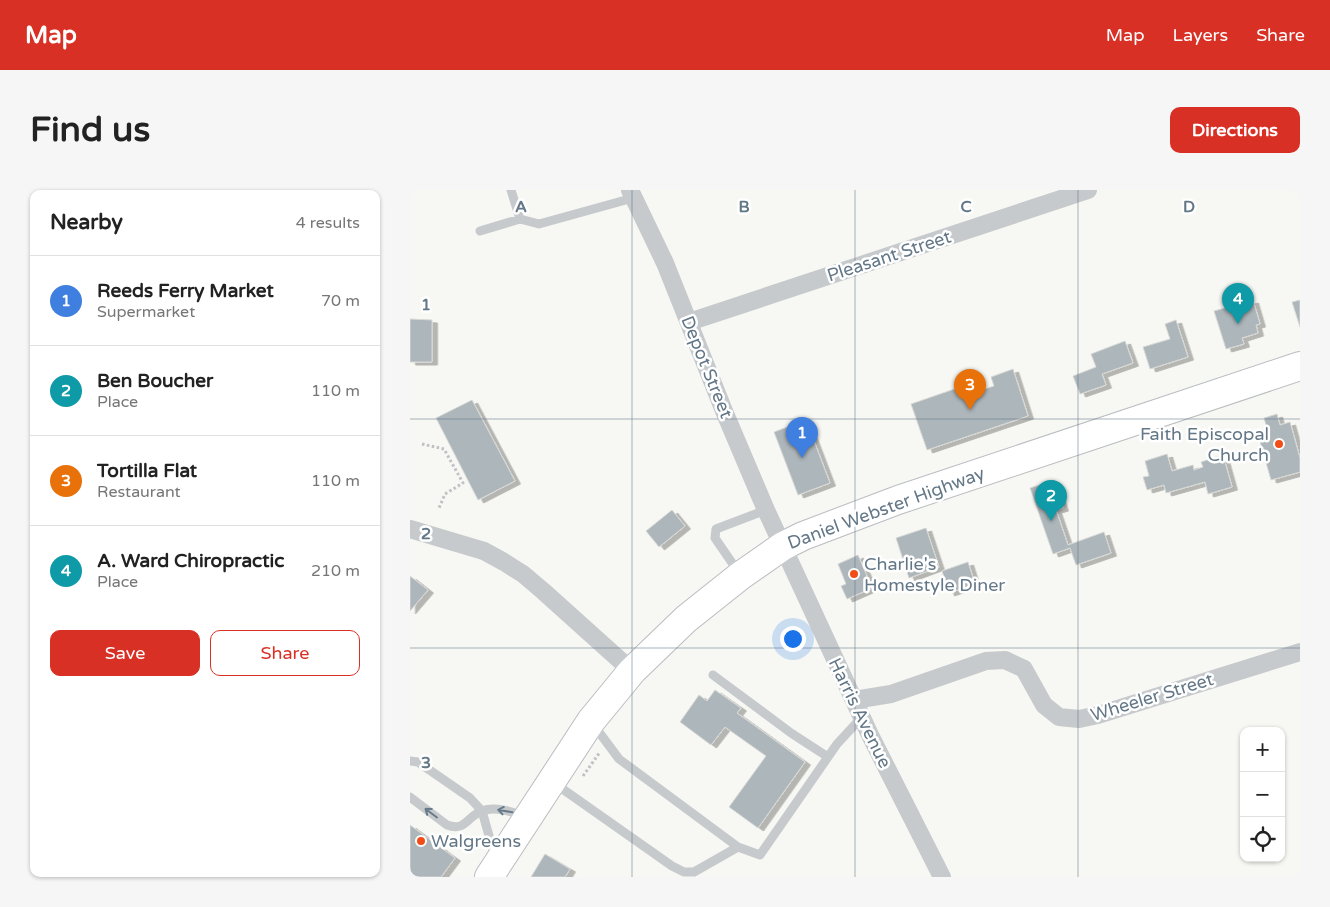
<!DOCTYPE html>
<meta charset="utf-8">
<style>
body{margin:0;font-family:"Varela Round",sans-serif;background:#f6f6f6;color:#222}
.controls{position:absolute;right:15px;bottom:15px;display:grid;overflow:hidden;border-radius:10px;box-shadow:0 1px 4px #0004}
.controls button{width:45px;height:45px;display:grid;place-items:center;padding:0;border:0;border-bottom:1px solid #e0e0e0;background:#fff;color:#222;font:25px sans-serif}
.you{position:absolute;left:382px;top:448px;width:18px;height:18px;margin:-12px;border:4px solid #fff;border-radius:50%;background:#1a73e8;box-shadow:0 0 0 8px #1a73e833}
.badge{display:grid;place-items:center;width:32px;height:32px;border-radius:50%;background:#d93025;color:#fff;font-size:16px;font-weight:700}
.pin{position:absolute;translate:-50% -41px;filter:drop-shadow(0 1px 2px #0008)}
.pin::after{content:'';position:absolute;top:26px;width:18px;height:15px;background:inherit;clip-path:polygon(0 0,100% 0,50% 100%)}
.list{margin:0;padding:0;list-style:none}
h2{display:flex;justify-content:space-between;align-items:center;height:65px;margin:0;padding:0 20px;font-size:21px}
h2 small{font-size:16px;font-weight:400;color:#767676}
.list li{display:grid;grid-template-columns:32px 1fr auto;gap:15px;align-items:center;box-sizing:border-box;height:90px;padding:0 20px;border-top:1px solid #e0e0e0}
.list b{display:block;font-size:19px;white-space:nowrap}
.list p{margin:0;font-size:16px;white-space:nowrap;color:#767676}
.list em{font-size:16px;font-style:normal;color:#767676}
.actions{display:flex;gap:10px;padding:15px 20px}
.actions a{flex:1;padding:11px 0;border:1px solid #d93025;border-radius:10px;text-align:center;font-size:18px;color:#d93025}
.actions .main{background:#d93025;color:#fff}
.icon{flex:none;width:28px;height:28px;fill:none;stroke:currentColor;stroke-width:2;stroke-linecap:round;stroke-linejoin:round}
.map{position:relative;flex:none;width:890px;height:687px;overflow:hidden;border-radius:10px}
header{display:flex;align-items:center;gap:30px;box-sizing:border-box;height:70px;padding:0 25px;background:#d93025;color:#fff}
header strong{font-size:24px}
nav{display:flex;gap:28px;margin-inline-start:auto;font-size:18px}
.intro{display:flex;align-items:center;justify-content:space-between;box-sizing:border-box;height:120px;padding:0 30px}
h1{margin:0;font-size:35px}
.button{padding:12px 22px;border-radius:10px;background:#d93025;color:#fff;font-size:18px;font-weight:700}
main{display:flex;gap:30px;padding:0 30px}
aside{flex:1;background:#fff;border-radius:10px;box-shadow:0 1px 4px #0004}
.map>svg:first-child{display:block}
.building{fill:#adb6bb;stroke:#d8d9d6;filter:url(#shadow)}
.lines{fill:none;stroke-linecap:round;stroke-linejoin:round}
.primary-casing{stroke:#b9bdc1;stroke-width:30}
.path{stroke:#bfc2c4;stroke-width:3;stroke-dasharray:2.5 2.5;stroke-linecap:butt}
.service{stroke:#c6cacd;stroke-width:9}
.minor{stroke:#c6cacd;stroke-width:18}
.primary{stroke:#fff;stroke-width:28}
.oneway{stroke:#687b8a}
.grid{fill:none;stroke:#637787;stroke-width:1;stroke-opacity:0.55}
.poi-dot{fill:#f24d19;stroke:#fff;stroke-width:2}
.labels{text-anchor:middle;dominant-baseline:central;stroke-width:5;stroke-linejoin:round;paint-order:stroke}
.street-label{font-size:18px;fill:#637787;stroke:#fff}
.poi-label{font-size:18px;fill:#637787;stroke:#fff;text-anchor:start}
.grid-label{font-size:16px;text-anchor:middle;font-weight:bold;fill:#637787;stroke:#fff;stroke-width:5;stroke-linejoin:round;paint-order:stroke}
</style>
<header>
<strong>Map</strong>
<nav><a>Map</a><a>Layers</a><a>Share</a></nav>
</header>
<div class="intro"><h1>Find us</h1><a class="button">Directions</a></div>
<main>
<aside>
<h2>Nearby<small>4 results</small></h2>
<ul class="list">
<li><span class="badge" style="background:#3f7fe0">1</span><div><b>Reeds Ferry Market</b><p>Supermarket</p></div><em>70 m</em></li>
<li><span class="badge" style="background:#0f9aa8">2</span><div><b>Ben Boucher</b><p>Place</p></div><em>110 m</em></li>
<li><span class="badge" style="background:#e8710a">3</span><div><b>Tortilla Flat</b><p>Restaurant</p></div><em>110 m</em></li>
<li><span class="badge" style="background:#0f9aa8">4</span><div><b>A. Ward Chiropractic</b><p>Place</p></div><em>210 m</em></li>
</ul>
<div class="actions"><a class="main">Save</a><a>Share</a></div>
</aside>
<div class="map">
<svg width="890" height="687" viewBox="0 0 890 687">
<defs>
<filter id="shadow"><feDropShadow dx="5.5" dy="3" stdDeviation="0" flood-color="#0004"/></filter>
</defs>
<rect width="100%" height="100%" fill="#f7f7f3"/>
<!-- building -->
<path class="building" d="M 843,110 L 850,134 L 846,135 L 848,143 L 832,148 L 834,154 L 816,159 L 804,121 Z
M 890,110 L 890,137 L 882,112 Z
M 0,129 L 22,130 L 22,172 L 0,172 Z
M 766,130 L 778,167 L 740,179 L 733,157 L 760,149 L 755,134 Z
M 715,151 L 723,173 L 692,184 L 696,195 L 670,204 L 663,186 L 686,177 L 681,164 Z
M 603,179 L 618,226 L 517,260 L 501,214 L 556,195 L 559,204 L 584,196 L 581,187 Z
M 62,210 L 105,291 L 68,310 L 26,228 Z
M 867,224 L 870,235 L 880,232 L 890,268 L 890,282 L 861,290 L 847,241 L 857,239 L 854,228 Z
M 396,230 L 420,293 L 388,305 L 364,242 Z
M 757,264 L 762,281 L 783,275 L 784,280 L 793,277 L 791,272 L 813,265 L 822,297 L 798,304 L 795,292 L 756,303 L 754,295 L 737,300 L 733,287 L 739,286 L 735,271 Z
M 644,290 L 653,318 L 646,320 L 658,355 L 694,342 L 701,363 L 666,375 L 660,358 L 643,364 L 620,298 Z
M 262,320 L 275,336 L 249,357 L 236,341 Z
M 516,338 L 529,377 L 499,388 L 486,348 Z
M 448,365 L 462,398 L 437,409 L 431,396 L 436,394 L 428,374 Z
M 558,372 L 565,394 L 539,403 L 532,381 Z
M 0,386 L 18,400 L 0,421 Z
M 305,500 L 331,518 L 327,523 L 395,572 L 348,638 L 319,617 L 356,566 L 315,537 L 301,555 L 270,532 L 289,505 L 297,511 Z
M 0,635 L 45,668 L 31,687 L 0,687 Z
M 135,664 L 160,679 L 155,687 L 121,687 Z"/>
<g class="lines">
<defs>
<path id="primary" d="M 79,687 L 181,531 L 222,481 L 276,429 L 330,386 L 373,356 L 393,346 L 488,310 L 890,176"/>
</defs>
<!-- primary casing -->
<use href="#primary" class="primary-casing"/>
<!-- path -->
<path class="path" d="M 12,254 L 34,259 L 53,293 L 35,304 L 29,318
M 173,586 L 190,562"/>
<!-- service -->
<path class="service" d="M 101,0 L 110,29 L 129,34 L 223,8
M 70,41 L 110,29
M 329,383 L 305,348 L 306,339 L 356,320
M 303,485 L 381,543 L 418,567
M 183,534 L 209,569 L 328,657 L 350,665 L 427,554 L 452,527
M 0,571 L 8,572 L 60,608 L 72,621 L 85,667
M 144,593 L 262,676 L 274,682 L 284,682 L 328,657
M 0,607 L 37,635 C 56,642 57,626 72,621 C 85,616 103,622 115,626"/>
<!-- minor -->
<path class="minor" d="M 220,0 L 255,73 L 314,221 L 356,320 L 460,545 L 532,687
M 279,132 L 678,0
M 0,339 L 74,361 L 94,372 L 113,384 L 133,401 L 222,481
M 444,510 L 481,504 L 576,471 L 595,470 L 614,479 L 634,515 L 649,527 L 669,529 L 688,525 L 890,462"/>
<!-- primary -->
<use href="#primary" class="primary"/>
</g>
<!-- one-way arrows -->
<defs><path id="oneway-shaft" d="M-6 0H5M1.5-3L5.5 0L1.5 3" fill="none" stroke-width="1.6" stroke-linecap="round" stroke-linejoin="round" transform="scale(1.25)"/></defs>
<g class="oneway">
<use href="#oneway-shaft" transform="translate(95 621) rotate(-170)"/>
<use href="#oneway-shaft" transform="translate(21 623) rotate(-143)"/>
</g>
<!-- grid -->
<path class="grid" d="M 222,0 L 222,687M 445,0 L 445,687M 668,0 L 668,687M 0,229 L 890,229M 0,458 L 890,458"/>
<!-- markers -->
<g class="poi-dot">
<circle cx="869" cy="254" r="5"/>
<circle cx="444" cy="384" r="5"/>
<circle cx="11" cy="651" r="5"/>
</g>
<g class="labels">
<!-- street labels -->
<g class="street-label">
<text transform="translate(479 66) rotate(-18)">Pleasant Street</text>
<text transform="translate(297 177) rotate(68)">Depot Street</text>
<text transform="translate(476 318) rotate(-20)">Daniel Webster Highway</text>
<text transform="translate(742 507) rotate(-17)">Wheeler Street</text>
<text transform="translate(450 523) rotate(64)">Harris Avenue</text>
</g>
<!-- poi labels -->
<g class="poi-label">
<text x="859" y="244" text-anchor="end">Faith Episcopal<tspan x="859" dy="21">Church</tspan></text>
<text x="454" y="374">Charlie's<tspan x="454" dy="21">Homestyle Diner</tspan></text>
<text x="21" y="651">Walgreens</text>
</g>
</g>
<g class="grid-label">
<text x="111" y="22">A</text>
<text x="334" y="22">B</text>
<text x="556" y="22">C</text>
<text x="779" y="22">D</text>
<text x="16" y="120">1</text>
<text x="16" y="349">2</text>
<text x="16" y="578">3</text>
</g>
</svg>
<div class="controls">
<button>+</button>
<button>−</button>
<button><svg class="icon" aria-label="locate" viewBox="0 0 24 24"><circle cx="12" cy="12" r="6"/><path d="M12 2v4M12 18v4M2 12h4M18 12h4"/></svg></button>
</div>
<div class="you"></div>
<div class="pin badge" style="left:392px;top:268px;background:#3f7fe0">1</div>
<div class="pin badge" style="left:641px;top:331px;background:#0f9aa8">2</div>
<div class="pin badge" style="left:560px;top:220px;background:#e8710a">3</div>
<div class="pin badge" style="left:828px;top:134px;background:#0f9aa8">4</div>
</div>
</main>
